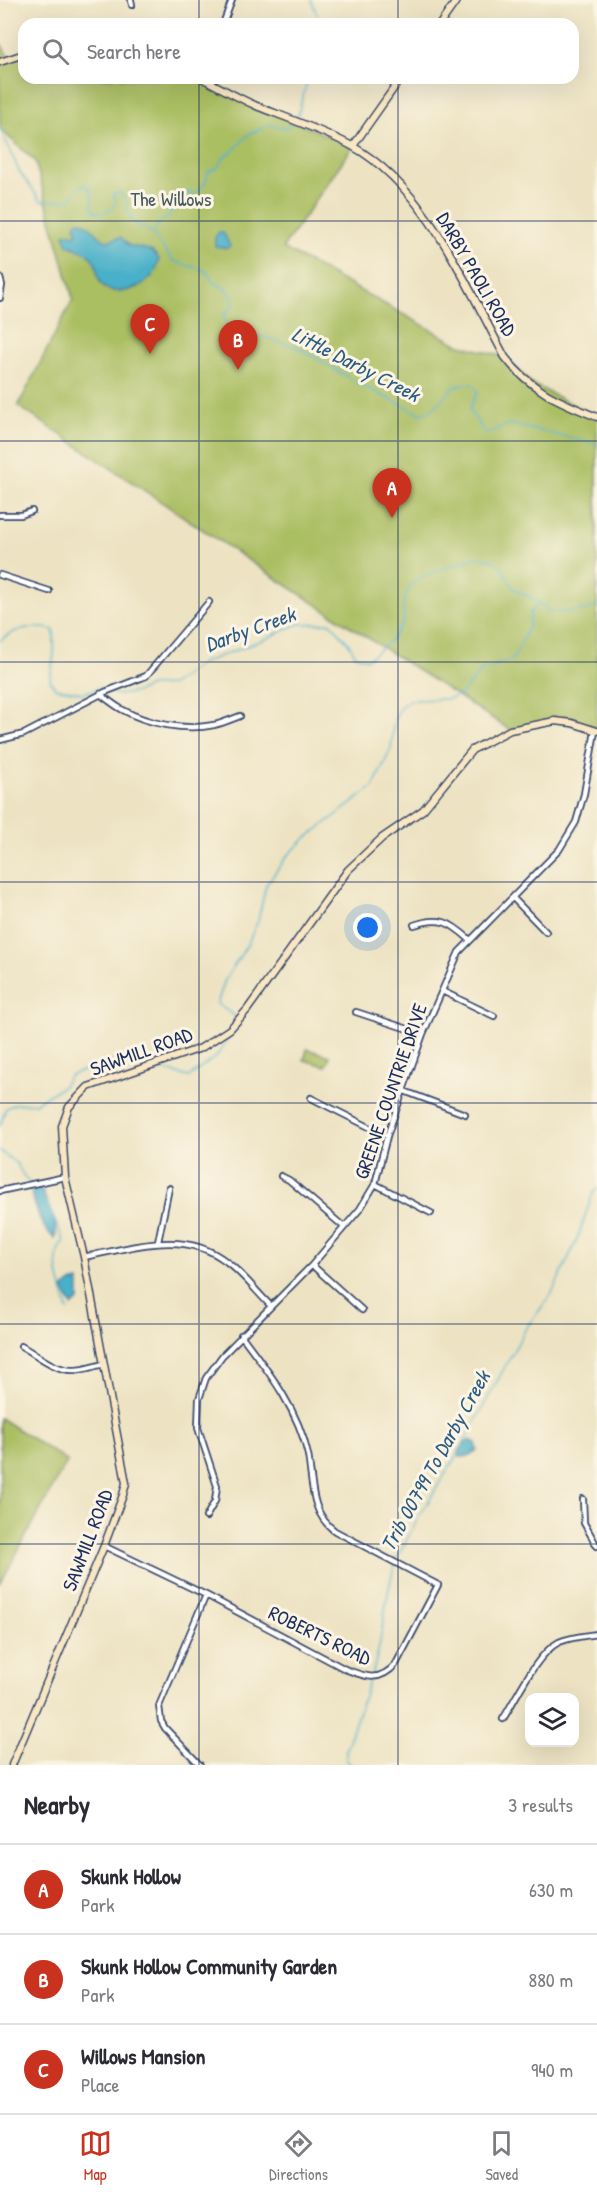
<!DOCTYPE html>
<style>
body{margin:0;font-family:"Patrick Hand",sans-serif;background:#f2f2f3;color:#2b2b33}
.controls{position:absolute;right:18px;bottom:18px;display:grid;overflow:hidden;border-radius:12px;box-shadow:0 6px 24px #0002}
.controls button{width:54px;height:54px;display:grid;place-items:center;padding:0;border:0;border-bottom:2px solid #e1e1e2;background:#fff;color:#2b2b33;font:30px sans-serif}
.you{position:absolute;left:368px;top:928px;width:21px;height:21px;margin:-15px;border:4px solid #fff;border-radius:50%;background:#1a73e8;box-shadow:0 0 0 9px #1a73e833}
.badge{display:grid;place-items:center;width:39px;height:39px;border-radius:50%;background:#c8321e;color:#fff;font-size:20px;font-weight:700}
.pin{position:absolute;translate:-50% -50px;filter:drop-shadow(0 2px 3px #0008)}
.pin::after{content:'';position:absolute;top:32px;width:21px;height:18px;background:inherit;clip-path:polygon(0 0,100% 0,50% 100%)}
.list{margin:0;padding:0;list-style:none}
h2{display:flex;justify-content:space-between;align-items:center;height:78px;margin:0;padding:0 24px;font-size:26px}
h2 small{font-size:20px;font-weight:400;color:#7c7c81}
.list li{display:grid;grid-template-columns:39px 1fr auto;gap:18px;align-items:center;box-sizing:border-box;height:90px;padding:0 24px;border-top:2px solid #e1e1e2}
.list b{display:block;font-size:22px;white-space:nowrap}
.list p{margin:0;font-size:20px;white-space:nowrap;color:#7c7c81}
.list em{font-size:20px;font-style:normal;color:#7c7c81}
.icon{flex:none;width:33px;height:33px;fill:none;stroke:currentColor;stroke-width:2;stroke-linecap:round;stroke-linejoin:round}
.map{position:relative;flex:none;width:597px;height:1765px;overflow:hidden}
.search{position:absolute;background:#fff;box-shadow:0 6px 24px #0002;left:18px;right:18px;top:18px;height:66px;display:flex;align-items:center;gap:15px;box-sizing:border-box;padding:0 21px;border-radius:18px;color:#7c7c81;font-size:22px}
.sheet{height:348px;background:#fff}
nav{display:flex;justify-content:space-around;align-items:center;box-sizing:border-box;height:84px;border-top:2px solid #e1e1e2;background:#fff;font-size:16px;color:#7c7c81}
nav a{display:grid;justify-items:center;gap:3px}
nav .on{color:#c8321e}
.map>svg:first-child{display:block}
.green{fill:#aabe62;stroke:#627660;stroke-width:1.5}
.water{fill:#4ab0c9;stroke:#327094;stroke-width:1.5}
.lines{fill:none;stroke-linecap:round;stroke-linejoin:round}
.stream{stroke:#4ab0c9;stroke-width:1.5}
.street-casing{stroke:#3a4a6d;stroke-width:8}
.secondary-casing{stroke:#3a4a6d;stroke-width:9}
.street{stroke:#fff;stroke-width:4.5}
.secondary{stroke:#f9e7c3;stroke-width:6}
.grid{fill:none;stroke:#1b2f5e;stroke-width:1.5;stroke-opacity:0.55}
.labels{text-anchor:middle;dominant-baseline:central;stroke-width:6;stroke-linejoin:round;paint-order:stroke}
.park-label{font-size:20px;fill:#465a5f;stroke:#fcf5e5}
.street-label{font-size:20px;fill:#1b2f5e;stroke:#fcf5e5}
.water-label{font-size:21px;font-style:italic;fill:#2b5c83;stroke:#fcf5e5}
</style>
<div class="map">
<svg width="597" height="1765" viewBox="0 0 597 1765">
<rect width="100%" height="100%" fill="#fcf5e5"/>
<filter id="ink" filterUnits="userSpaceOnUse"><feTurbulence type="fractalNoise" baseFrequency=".0167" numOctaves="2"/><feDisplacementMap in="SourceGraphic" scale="12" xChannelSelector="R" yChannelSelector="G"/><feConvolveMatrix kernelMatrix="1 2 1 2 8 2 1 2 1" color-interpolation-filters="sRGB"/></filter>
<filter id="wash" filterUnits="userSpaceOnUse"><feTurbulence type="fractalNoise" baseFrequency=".008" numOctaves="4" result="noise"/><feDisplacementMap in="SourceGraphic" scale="24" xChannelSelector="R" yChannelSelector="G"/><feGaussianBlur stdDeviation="1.35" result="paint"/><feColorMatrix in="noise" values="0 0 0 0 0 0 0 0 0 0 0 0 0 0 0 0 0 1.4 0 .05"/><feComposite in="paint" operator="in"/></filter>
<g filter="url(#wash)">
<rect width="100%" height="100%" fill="#ede3c3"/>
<!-- green -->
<path class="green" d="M 0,42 L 9,58 L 24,54 L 24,78 L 202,78 L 257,106 L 353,146 L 283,248 L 457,344 L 505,357 L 532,384 L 597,417 L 597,731 L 555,721 L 510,730 L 257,566 L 18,406 L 73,299 L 35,161 L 0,129 Z
M 307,1049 L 330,1056 L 326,1066 L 304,1060 Z
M 0,1418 L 67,1461 L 0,1584 Z"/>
<!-- water -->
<path class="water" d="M 81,221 C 93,226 95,235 106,241 L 121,237 L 128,245 L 152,251 L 159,259 C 157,272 152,278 141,285 C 126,293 104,297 98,276 C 96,266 97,263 89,255 C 85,251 74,248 68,245 L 64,234 L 69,233 L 74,235 L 78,232 L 75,226 L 77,222 Z
M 219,232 L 223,232 L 230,246 L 227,248 L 215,246 L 215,237 Z
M 34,1186 L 39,1187 L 42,1190 C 47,1203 59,1225 55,1238 C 41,1230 36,1207 31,1192 Z
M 79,1281 L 79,1301 L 72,1306 L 63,1289 L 70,1283 Z
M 470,1440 L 476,1443 L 477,1450 L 470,1456 L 460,1457 L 458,1452 L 465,1443 Z"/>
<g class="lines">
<!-- stream -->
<path class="stream" d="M 311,0 L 321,24
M 297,118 L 308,78
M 0,127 L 19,171 L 41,201 L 69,200 L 81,186 L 85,185 C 93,190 93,199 92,208 C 99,217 112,212 116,202 L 113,195 L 120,192 L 127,202 L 127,210 L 133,222 L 152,233 L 173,261 L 206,271 L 213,282 L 228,290 L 235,303 L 224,314 L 226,322 L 233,328 L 297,347 L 363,386 L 421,414 C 425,412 431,411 435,407 C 448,395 450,382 472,384 L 478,392 L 472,402 L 470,411 L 486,434 L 509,424 L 597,444
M 153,232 L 159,223 L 168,217 L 178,201 L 188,202 L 188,191 L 194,194 C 201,190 208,180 208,172 L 217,168 L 226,155 L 231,153 L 249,134 L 270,125 L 286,128 L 294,122
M 0,641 C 16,627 34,625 54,630 L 54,654 L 50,680 L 55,688 L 83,693 L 100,688 L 105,690
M 110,692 L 119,695 L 137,692 L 151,686 L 172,685 L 202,663 L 268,638 L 286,629 L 299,624 L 331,623 L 349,644 L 355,655 L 368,659 L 392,639 L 404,621 L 403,604 L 411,584 L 428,574 L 477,557 L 491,559 L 502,567 L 513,588 L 540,603 L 551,613 L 584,610 L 597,606
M 235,1019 L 235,1016 L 217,1004 L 225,980 L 247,945 L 258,921 L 266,885 L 288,855 L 305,839 L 373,787 L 391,749 L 394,722 L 400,707 L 409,700 L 449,699 L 462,693 L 481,671 L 513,659 L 529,626 L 530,613 L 540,603
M 153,1067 L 189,1077 L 218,1055 L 233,1030
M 0,1126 L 6,1108 L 15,1104 L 35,1103 L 62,1087 L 70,1075 L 110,1062 L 139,1062 L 146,1065
M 0,1151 L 17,1164 L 23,1175 L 30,1183
M 47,1203 L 64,1241 C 48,1254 64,1294 68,1311
M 462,1446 L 526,1328 L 551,1295 L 577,1240 L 593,1193 L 597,1189
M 396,1560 L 420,1515 L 458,1453
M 372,1674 C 384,1639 383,1601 395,1565
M 351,1765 L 346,1759 L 346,1750 L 370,1678"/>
</g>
</g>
<g filter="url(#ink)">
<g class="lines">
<defs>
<path id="street" d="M 131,0 L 132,5
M 223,24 L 232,0
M 0,278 L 2,285 L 0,298
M 0,515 L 21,515 L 32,511
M 0,575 L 49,591
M 100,694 C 107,699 115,706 123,710 C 148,724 185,731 214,725 C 223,723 232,719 240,716
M 0,740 L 24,734 L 105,692 L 146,676 L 209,602
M 513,898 L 546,932
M 414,925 C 440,916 450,922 469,939
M 442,991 L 494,1016
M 356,1012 L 423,1034
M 404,1091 L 465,1114
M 311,1098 L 387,1136
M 281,1176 L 289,1180 L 344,1227
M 375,1184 L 431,1213
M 0,1191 L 65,1177
M 158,1242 L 169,1188
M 84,1257 C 132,1248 185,1228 227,1262 C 243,1274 256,1291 270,1305
M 312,1265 L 362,1310
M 21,1346 C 36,1354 54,1370 72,1370 C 82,1371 94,1366 104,1364
M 583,1499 L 584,1523 L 597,1546
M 206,1517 L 215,1501 L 217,1486 L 198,1428 L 199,1399 L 206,1378 L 222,1356 L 312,1265 L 360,1209 L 375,1184 L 387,1136 L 423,1034 L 459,952 L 559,850 L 576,822 L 584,794 L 595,731
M 104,1546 L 206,1595 L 345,1669 C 366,1677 379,1683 396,1664 L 438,1585 L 335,1531 C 310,1513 313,1483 308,1455 C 298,1409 269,1372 241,1335
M 503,1719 C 517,1697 536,1654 559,1642 C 571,1637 585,1636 597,1634
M 200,1765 L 165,1728 L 161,1721 L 159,1706 L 206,1595"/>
<path id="secondary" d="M 440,24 L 457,0
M 0,62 L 24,54
M 202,78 C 221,88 240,99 259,107 C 290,119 322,130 352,146 C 426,187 466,285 505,357 C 530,390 560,402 597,417
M 353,146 L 401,78
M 12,1765 L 104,1546 L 123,1495 L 126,1483 L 84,1257 L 65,1177 L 62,1126 L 69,1107 L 88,1087 L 201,1048 L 230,1029 L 247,1010 L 348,870 L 382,838 L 423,810 L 472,750 L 510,730 L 555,721 L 572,723 L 597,731"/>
</defs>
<!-- street casing -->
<use href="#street" class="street-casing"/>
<!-- secondary casing -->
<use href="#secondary" class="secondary-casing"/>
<!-- street -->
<use href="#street" class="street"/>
<!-- secondary -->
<use href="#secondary" class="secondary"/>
</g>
</g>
<!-- grid -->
<path class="grid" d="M 199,0 L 199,24M 398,0 L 398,24M 199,78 L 199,1765M 398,78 L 398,1765M 0,221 L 597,221M 0,441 L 597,441M 0,662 L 597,662M 0,882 L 597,882M 0,1103 L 597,1103M 0,1324 L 597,1324M 0,1544 L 597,1544"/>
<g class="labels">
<!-- park labels -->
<g class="park-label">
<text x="171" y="198">The Willows</text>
</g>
<!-- street labels -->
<g class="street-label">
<text transform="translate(477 274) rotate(60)">DARBY PAOLI ROAD</text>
<text transform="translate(141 1051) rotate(-20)">SAWMILL ROAD</text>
<text transform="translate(390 1091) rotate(-71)">GREENE COUNTRIE DRIVE</text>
<text transform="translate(87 1540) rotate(-69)">SAWMILL ROAD</text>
<text transform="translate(320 1635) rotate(26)">ROBERTS ROAD</text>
</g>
<!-- water labels -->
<g class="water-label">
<text transform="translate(356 364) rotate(27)">Little Darby Creek</text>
<text transform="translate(250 629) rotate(-20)">Darby Creek</text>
<text transform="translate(435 1461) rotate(-61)">Trib 00799 To Darby Creek</text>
</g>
</g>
</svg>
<div class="controls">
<button><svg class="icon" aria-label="layers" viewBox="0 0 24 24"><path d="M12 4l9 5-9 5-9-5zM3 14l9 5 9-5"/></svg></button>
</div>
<div class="you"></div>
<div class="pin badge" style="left:392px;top:518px">A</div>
<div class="pin badge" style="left:238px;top:370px">B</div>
<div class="pin badge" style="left:150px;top:354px">C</div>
<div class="search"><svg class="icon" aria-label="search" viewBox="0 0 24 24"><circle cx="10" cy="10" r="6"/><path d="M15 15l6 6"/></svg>Search here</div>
</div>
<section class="sheet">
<h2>Nearby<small>3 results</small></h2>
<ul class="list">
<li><span class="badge">A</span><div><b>Skunk Hollow</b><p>Park</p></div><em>630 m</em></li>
<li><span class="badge">B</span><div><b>Skunk Hollow Community Garden</b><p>Park</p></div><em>880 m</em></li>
<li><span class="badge">C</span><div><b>Willows Mansion</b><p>Place</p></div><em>940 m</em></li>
</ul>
</section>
<nav>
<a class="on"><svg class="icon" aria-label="map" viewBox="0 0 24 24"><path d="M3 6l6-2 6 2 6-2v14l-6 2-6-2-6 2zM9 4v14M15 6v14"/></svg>Map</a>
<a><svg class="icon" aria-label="directions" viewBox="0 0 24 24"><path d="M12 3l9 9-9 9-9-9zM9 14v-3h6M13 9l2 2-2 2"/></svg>Directions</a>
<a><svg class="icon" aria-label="saved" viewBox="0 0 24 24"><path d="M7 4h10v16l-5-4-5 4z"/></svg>Saved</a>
</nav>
